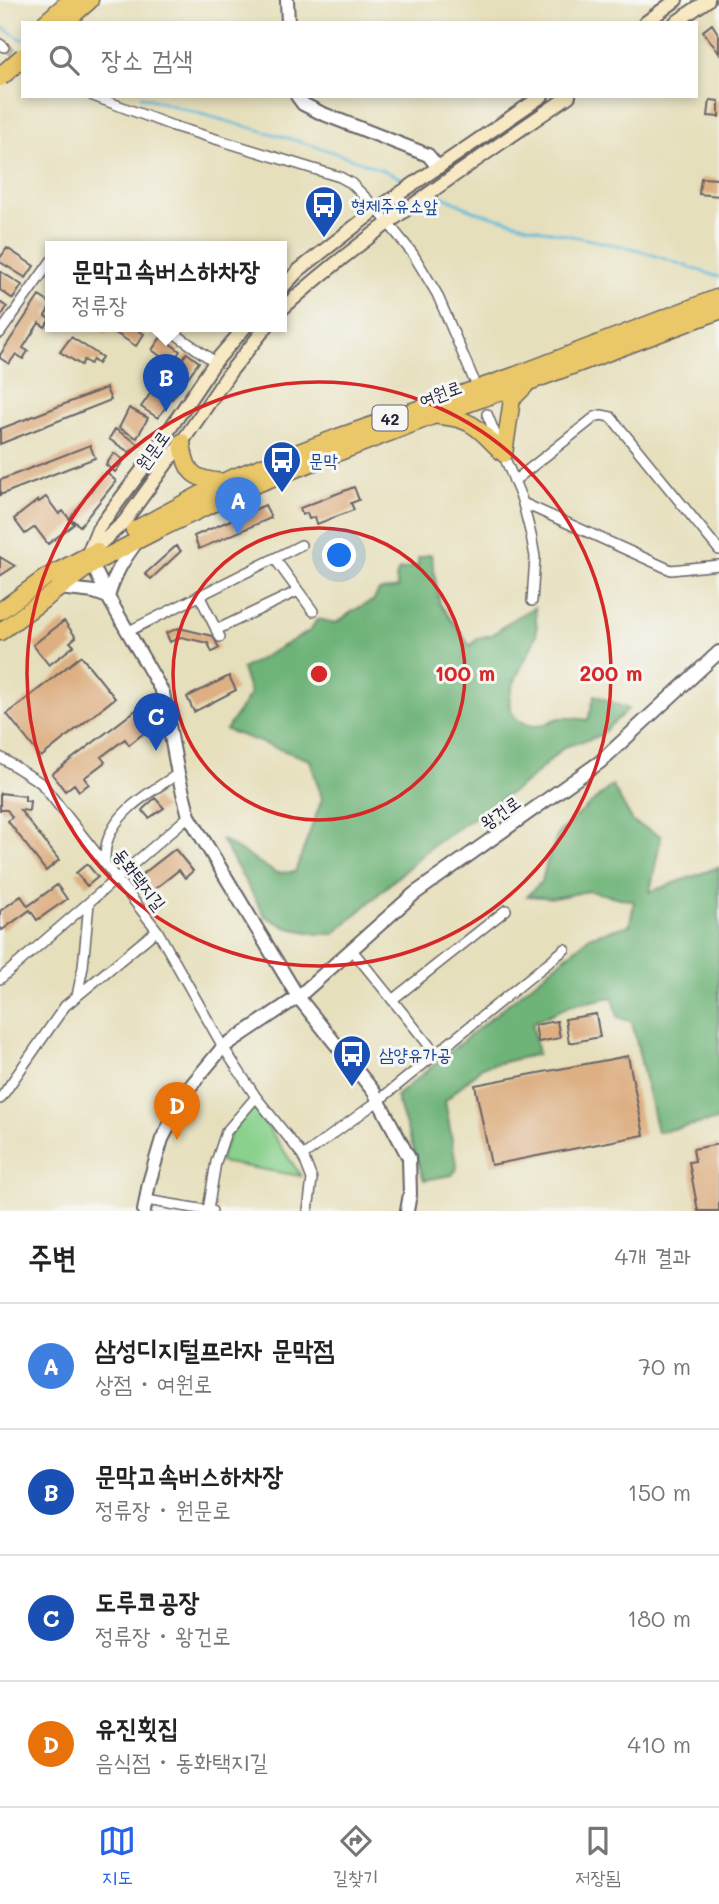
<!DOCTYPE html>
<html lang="ko">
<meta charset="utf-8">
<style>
body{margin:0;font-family:Mali,"Poor Story",sans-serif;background:#f6f6f6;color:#222}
.you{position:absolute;left:340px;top:556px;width:24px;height:24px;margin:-18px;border:5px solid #fff;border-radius:50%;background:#1a73e8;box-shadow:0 0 0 10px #1a73e833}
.badge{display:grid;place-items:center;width:46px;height:46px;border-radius:50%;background:#2563eb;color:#fff;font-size:23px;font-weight:700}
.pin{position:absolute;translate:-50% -58px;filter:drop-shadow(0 2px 4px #0008)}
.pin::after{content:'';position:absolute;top:37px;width:24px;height:21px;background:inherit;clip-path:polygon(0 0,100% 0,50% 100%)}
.popup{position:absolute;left:45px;top:241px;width:242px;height:91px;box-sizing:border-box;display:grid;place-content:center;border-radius:0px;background:#fff;filter:drop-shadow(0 2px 5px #0005);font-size:23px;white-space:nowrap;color:#767676}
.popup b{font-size:26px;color:#222}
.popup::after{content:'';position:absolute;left:50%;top:100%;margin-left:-14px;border:14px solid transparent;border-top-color:#fff}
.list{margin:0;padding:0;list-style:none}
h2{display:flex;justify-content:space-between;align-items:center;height:91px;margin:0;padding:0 28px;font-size:30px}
h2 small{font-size:23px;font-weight:400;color:#767676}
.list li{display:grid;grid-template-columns:46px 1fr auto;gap:21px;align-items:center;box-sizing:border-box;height:126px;padding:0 28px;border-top:2px solid #e0e0e0}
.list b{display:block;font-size:26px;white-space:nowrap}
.list p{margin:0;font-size:23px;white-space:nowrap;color:#767676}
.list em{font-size:23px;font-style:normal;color:#767676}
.icon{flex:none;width:38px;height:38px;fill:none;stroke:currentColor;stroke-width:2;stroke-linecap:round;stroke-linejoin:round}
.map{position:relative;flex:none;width:719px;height:1211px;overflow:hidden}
.search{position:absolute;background:#fff;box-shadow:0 4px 10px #0003;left:21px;right:21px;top:21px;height:77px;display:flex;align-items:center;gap:18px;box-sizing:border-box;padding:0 24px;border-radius:0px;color:#767676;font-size:26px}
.sheet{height:595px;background:#fff}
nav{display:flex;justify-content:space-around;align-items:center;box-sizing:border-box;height:98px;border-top:2px solid #e0e0e0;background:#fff;font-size:19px;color:#767676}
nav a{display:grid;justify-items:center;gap:4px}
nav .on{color:#2563eb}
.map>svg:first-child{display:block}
.green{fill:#89d18d;stroke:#567a64;stroke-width:2}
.forest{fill:#6eb378;stroke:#486a5a;stroke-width:2}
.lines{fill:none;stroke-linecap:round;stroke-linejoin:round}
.stream{stroke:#60badd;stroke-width:2.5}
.building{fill:#ddaf82}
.minor-tunnel{stroke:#bfb9a1;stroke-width:9;stroke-dasharray:9 4.5;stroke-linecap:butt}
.minor-casing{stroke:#676468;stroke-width:12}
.tertiary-casing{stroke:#676468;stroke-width:16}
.secondary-casing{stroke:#676468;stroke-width:16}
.trunk-casing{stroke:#676468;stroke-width:19}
.motorway-casing{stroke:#676468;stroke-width:21}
.minor{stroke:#fff;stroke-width:9}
.tertiary{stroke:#fff;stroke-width:12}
.secondary{stroke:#f7e9c3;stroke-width:12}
.trunk{stroke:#eac769;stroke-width:16}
.motorway{stroke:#eac769;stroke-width:18}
.motorway-bridge-casing{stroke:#676468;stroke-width:21;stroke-linecap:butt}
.motorway-bridge{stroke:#eac769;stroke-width:18}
.ring{fill:none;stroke:#d62828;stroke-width:3.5}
.labels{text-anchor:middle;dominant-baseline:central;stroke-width:6;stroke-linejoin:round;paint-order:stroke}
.shield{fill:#f6f6f2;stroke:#626272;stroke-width:2}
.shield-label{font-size:16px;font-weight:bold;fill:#22223b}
.transit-label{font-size:18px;fill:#164399;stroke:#f6f6f2;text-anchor:start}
.street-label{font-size:18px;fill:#22223b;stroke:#f6f6f2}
.centre{fill:#d62828;stroke:#f6f6f2;stroke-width:3.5}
.ring-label{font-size:21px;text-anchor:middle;font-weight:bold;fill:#d62828;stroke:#f6f6f2;stroke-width:6;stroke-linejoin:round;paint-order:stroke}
</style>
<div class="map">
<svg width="719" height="1211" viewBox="0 0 719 1211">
<rect width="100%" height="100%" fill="#f6f6f2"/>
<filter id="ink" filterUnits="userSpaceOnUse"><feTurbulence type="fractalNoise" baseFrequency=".0143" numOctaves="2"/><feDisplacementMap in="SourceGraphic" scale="14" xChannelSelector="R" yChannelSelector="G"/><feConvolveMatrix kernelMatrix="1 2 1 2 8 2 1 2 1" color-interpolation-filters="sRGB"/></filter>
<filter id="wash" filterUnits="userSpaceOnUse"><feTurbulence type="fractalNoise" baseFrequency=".00686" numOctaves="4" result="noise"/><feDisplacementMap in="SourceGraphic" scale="28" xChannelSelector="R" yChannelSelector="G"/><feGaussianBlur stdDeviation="1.57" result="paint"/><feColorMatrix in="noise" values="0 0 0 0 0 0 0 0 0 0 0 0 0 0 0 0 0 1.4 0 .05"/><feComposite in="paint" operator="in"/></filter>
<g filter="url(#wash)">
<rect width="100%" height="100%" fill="#e6dfbb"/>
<!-- green -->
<path class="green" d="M 249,1110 L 257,1111 L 301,1176 L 219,1162 C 227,1139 233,1128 249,1110 Z"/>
<!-- forest -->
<path class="forest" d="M 431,554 L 440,604 L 470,646 L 478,638 L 492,635 L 513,619 L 535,607 C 535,616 538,627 536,635 C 530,660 484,711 529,725 C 543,729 549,720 560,718 C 569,717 580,719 588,720 L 595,695 L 628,709 L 599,736 L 564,747 L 528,781 L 432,846 L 334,934 L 318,934 L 288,928 L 265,916 L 221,839 L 276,873 L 295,872 L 322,799 L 310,760 L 226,730 L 250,694 L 242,669 L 311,630 L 317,619 L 336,623 C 349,614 358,606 373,601 L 379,591 L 398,588 L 396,578 L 399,570 L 418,566 L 418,558 Z
M 612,785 L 633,822 L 661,836 L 650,892 L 719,867 L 719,1120 L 657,1132 L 632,1022 L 618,1017 L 613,997 L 571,1005 L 532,1023 L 538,1054 L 482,1067 L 445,1101 L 457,1169 L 452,1175 L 424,1180 L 396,1096 L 591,936 L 630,925 L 634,901 L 589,891 L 554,898 L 527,896 L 542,881 L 547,861 L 559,832 Z"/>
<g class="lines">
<!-- stream -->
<path class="stream" d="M 0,26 L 23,40
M 141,96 C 230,125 323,142 408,181
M 437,194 L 474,211 L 543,230 L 635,249 L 719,277"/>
</g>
<g id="blocks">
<!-- building -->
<path class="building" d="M 712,24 L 719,35 L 719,53 L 703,31 Z
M 710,100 L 719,101 L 719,117 L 708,116 Z
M 701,178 L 719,179 L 719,196 L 699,194 Z
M 7,248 L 34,266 L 26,278 L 0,262 L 0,258 Z
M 0,271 L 22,285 L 13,299 L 0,290 Z
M 39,296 L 50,303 L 50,307 L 45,316 L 50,319 L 45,327 L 39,323 L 23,348 L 28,351 L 23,359 L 16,354 L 9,364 L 0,358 L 0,355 Z
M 0,302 L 7,307 L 0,318 Z
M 98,326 L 131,326 L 144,334 L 136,346 L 109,329 L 106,334 L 97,329 Z
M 71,337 L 102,357 L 98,364 L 93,360 L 90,364 L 84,360 L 81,365 L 60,352 Z
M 161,337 L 180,351 L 171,364 L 152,350 Z
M 187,353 L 199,362 L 172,399 L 160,390 Z
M 106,388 L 111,400 L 0,444 L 0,429 Z
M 152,391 L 169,402 L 158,418 L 141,407 Z
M 129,408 L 148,418 L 137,438 L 119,428 Z
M 115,429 L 140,445 L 129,452 L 109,439 Z
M 90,445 L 95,458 L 0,495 L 0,480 Z
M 114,453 L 124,460 L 115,472 L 106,465 Z
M 106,472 L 116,481 L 80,526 L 70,518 Z
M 354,487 L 359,500 L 351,503 L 354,510 L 317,524 L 315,517 L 309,519 L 307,513 L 302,515 L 300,508 Z
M 46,497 L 59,514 L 63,511 L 74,524 L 48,544 L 35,527 L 25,534 L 14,519 L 38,500 L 39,502 Z
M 265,505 L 271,518 L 199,549 L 194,536 Z
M 176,546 L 181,551 L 151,579 L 145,574 Z
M 0,557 L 15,566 L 0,576 Z
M 64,621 L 76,637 L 70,642 L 74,646 L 49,665 L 33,645 Z
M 179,628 L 213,636 L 219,648 L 212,652 L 208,643 L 181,637 L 170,642 L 166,633 Z
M 81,656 L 115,698 L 41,757 L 7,714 Z
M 229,676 L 236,690 L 194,712 L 187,697 Z
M 136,710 L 150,728 L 129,745 L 125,739 L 101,757 L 105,762 L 84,778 L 89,784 L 79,791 L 74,784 L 65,791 L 52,774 Z
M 0,793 L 25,796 L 25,801 L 30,801 L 29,811 L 20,810 L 59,860 L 46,871 L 8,821 L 12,817 L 7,810 L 0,810 Z
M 155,798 L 164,808 L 149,818 L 142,810 Z
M 175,849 L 193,871 L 185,878 L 179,870 L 151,892 L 139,877 Z
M 87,864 L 98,877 L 87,886 L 76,873 Z
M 57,885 L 67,899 L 37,920 L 30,910 L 2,930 L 0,927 L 0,911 L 21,896 L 28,906 Z
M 596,1014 L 600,1037 L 569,1043 L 565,1019 Z
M 557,1021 L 560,1038 L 538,1042 L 535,1025 Z
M 628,1056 L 644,1135 L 491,1165 L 475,1085 Z
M 719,1144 L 719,1211 L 698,1211 L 689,1162 L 695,1161 L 693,1149 Z"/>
</g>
</g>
<g filter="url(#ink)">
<use href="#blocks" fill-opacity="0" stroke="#676468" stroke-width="2"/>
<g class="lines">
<!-- minor-tunnel -->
<path class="minor-tunnel" d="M 4,47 L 23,58"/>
<defs>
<path id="minor" d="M 0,44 L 4,47
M 93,96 L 173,126 L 340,177 L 351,183 L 377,209 L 413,254 L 437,294 L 473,378
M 164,326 L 215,362
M 0,333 L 51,261
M 487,414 L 522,500 L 531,535 L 535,557 L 532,601
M 514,481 L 595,417 L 601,415 L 611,417 L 719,550
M 523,503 L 671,570 L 719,565
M 275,559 L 313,611
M 199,595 L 220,637
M 216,630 L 298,591
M 129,631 L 301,545
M 0,757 L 41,783 L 157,930 L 223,1047 L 256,1097 L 303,1156 L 312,1179 L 308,1211
M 105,863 C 105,858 105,852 106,847 C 112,812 152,791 178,774
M 352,950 L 436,1054
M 0,979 L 189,816
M 77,996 L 83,967 L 89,903
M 392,1000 L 506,910
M 0,1099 L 65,1006 L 157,930
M 303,1156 L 378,1101 L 565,949
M 146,1200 L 212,1211
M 208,1210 L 216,1162 L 226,1132 L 256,1097"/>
<path id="tertiary" d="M 287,0 L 288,23
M 297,96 L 303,104 L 321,113 L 428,155 L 438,167
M 92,564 L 108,597 L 163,693 L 178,774 L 189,816 L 298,997 L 374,1092 L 409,1158 L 410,1194 L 407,1211
M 59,588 L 94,592 L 108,597 C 114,575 123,560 136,543
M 144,1211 L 149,1183 L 162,1139 L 189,1088 L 223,1047 L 298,997 L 414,894 L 600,762 L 719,652"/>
<path id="secondary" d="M 645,23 L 676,0
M 675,23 L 708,0
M 282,288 L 299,270 L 377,209 L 542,96
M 282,309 C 370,230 471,164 569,96
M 88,553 L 98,529 L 142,470 L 215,362 L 246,326
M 89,554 L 124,522 L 182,442 L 230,372 L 267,326"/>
<path id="trunk" d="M 439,416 C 475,419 479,430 504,454
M 182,442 C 186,473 192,479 223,482
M 504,454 L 512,399 L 525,386
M 134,530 L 229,479 L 338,437 L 516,375 L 719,297
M 0,611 L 45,578 L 96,551
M 0,632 L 92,564 L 158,530 L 239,491 L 433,416 L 529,382 L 719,311"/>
<path id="motorway" d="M 66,20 L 89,0
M 46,23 L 72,0"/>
</defs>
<!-- minor casing -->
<use href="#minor" class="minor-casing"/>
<!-- tertiary casing -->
<use href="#tertiary" class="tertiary-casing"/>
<!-- secondary casing -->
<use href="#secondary" class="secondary-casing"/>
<!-- trunk casing -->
<use href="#trunk" class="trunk-casing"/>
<!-- motorway casing -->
<use href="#motorway" class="motorway-casing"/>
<!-- minor -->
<use href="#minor" class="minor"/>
<!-- tertiary -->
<use href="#tertiary" class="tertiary"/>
<!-- secondary -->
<use href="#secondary" class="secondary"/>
<!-- trunk -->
<use href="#trunk" class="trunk"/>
<!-- motorway -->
<use href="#motorway" class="motorway"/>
<defs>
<path id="motorway-bridge" d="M 0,77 L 23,57"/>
</defs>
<!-- motorway-bridge casing -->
<use href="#motorway-bridge" class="motorway-bridge-casing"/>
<!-- motorway-bridge -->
<use href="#motorway-bridge" class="motorway-bridge"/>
</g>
</g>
<!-- distance rings -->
<g class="ring">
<circle cx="319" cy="674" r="146"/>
<circle cx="319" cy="674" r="292"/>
</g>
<!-- icons -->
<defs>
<symbol id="bus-pin" viewBox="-11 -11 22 30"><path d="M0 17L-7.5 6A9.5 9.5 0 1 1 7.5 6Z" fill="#1a4fb4" stroke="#f6f6f2"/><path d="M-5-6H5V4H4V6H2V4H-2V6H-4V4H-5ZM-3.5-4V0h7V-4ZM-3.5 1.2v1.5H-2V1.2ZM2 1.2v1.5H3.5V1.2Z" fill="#fff"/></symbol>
</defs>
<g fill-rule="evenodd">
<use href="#bus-pin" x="302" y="183" width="44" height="60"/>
<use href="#bus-pin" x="260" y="438" width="44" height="60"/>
<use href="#bus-pin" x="330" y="1032" width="44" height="60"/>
</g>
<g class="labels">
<!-- shield labels -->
<rect class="shield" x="372.5" y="405.5" width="35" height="25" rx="5"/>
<g class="shield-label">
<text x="390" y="418">42</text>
</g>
<!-- transit labels -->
<g class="transit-label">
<text x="351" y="205">형제주유소앞</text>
<text x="309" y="460">문막</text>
<text x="379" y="1054">삼양유가공</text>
</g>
<!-- street labels -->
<g class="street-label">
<text transform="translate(440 393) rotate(-20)">여원로</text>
<text transform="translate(152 450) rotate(-54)">원문로</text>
<text transform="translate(500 812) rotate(-35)">왕건로</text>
<text transform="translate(140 879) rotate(52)">동화택지길</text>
</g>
</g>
<circle cx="319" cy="674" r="10" class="centre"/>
<g class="ring-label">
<text x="465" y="681">100 m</text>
<text x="611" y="681">200 m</text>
</g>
</svg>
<div class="you"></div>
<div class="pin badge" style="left:238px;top:535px;background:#3f7fe0">A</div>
<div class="pin badge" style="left:166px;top:412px;background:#1a4fb4">B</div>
<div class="popup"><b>문막고속버스하차장</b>정류장</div>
<div class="pin badge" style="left:156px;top:751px;background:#1a4fb4">C</div>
<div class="pin badge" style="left:177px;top:1140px;background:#e8710a">D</div>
<div class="search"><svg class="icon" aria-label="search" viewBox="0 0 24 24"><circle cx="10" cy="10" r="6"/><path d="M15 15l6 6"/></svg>장소 검색</div>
</div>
<section class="sheet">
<h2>주변<small>4개 결과</small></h2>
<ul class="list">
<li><span class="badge" style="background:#3f7fe0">A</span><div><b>삼성디지털프라자 문막점</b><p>상점 · 여원로</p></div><em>70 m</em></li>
<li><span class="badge" style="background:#1a4fb4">B</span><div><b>문막고속버스하차장</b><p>정류장 · 원문로</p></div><em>150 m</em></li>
<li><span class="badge" style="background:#1a4fb4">C</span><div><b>도루코공장</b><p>정류장 · 왕건로</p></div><em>180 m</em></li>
<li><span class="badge" style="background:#e8710a">D</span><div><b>유진횟집</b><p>음식점 · 동화택지길</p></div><em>410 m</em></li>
</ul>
</section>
<nav>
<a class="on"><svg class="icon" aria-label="map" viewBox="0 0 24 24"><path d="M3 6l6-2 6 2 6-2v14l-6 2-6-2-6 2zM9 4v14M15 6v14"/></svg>지도</a>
<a><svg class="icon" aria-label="directions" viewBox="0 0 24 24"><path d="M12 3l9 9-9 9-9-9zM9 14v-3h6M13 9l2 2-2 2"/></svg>길찾기</a>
<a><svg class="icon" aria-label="saved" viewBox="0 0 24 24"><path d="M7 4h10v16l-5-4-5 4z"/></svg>저장됨</a>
</nav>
